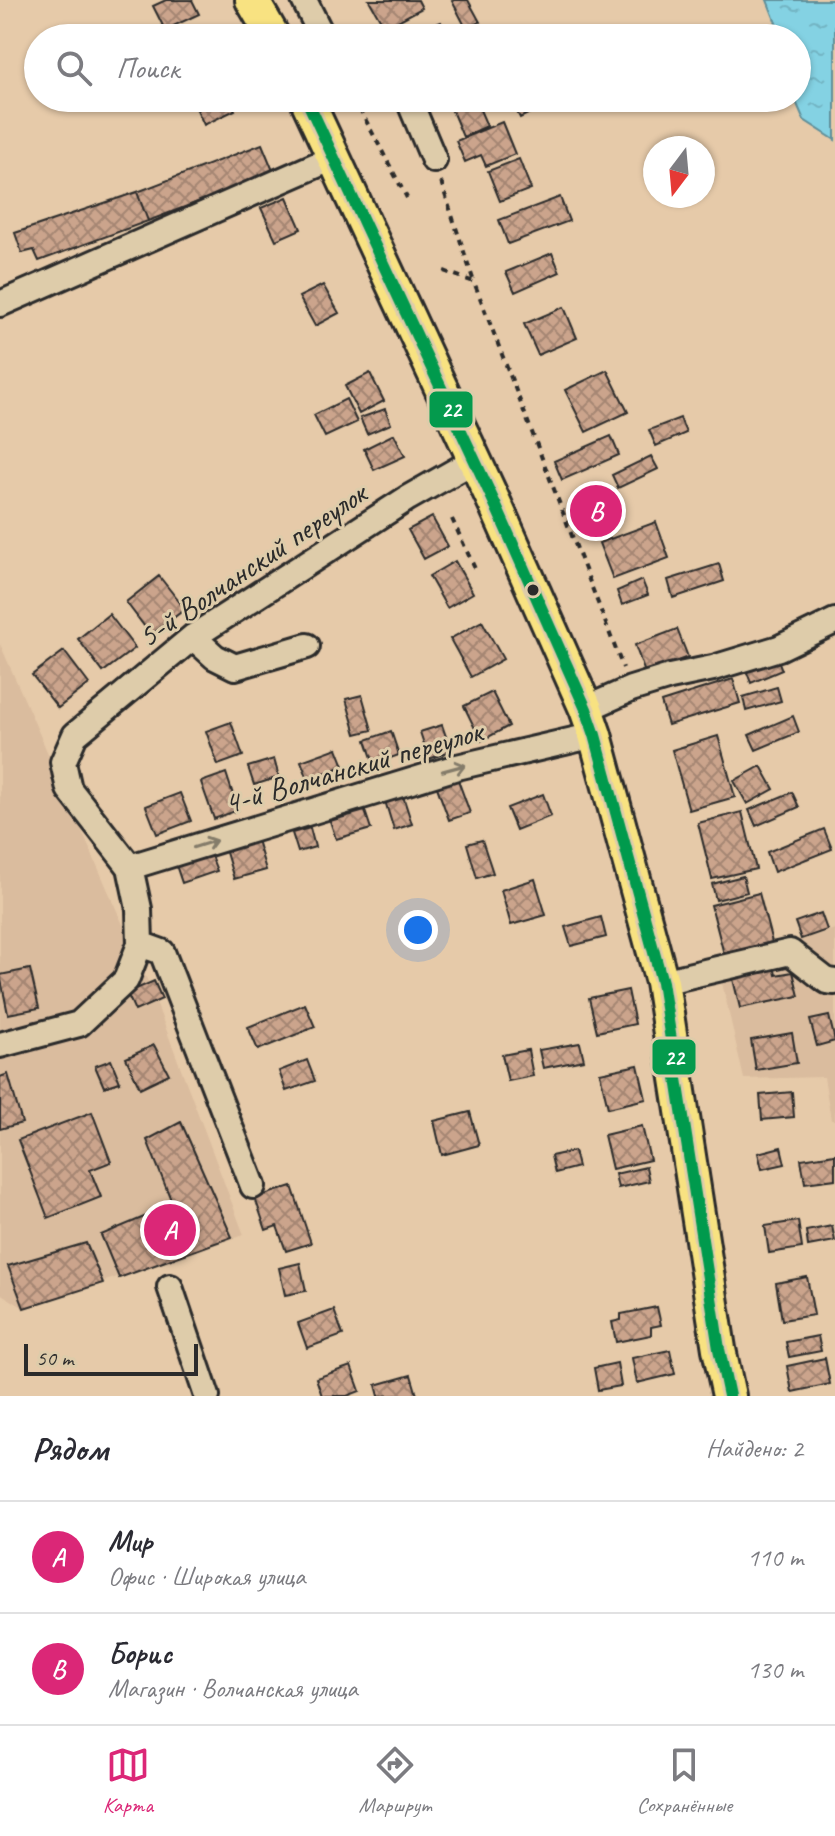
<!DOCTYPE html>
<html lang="ru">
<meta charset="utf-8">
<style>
body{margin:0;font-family:Caveat,sans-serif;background:#f7f7f7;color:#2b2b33}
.compass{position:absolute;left:643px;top:136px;width:72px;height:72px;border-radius:50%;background:#fff;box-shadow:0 2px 6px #0004;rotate:196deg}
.scale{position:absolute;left:24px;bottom:20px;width:174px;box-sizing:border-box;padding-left:8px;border:4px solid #2b2b2b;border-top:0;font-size:22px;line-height:28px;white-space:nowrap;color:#2b2b2b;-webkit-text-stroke:6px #deccaa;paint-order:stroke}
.you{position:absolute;left:418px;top:930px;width:28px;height:28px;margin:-20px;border:6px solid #fff;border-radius:50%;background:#1a73e8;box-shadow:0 0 0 12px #1a73e833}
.badge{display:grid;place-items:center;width:52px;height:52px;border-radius:50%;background:#db2777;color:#fff;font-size:26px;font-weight:700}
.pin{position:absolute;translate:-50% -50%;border:4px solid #fff;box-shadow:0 2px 8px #0006}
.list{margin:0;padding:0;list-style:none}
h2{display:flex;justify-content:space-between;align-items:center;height:104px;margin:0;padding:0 32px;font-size:34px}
h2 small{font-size:26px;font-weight:400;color:#7c7c81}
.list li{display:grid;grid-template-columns:52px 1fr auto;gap:24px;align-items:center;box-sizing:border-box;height:112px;padding:0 32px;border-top:2px solid #e1e1e2}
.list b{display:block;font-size:30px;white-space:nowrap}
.list p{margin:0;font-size:26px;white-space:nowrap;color:#7c7c81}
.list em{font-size:26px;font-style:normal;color:#7c7c81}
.icon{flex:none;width:44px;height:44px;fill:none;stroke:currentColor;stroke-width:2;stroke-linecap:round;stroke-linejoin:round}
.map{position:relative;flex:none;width:835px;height:1396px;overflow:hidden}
.search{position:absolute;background:#fff;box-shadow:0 2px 6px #0004;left:24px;right:24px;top:24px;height:88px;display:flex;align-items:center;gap:20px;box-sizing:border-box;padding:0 28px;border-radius:44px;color:#7c7c81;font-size:30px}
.sheet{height:328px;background:#fff}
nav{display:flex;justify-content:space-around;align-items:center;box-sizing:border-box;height:112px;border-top:2px solid #e1e1e2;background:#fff;font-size:22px;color:#7c7c81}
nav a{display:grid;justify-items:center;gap:4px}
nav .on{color:#db2777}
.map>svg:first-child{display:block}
.built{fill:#dabc9e}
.water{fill:url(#water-ripples);stroke:#608f99;stroke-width:2}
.building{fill:url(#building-cross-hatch);stroke:#2b2b2b;stroke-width:2}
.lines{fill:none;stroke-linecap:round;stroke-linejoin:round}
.minor-casing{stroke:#2b2b2b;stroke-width:30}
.major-casing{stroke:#2b2b2b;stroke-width:38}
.path{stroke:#2b2b2b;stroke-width:4;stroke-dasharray:6 6;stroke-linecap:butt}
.minor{stroke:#deccaa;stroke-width:24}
.major{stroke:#f8e281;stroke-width:32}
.bus-1-casing{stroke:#deccaa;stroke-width:18}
.bus-1{stroke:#049a4d;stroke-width:12}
.oneway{stroke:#847c6a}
.bus-dot{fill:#2b2b2b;stroke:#deccaa;stroke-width:3}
.labels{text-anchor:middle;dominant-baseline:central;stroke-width:6;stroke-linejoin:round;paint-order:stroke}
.street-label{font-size:32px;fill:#2b2b2b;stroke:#deccaa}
.line-badge{stroke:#deccaa;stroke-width:3}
.badge-label{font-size:22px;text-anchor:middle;font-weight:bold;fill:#fff}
</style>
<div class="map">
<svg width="835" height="1396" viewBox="0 0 835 1396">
<defs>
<pattern id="water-ripples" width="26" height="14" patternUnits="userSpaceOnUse" patternTransform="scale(2)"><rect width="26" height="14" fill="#84d2e3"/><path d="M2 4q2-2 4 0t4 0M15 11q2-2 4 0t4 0" fill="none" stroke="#72b4c3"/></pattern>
<pattern id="building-cross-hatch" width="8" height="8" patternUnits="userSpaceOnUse" patternTransform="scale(2)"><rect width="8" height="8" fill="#cba48c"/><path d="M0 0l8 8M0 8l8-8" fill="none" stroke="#a58673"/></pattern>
</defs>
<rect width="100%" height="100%" fill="#e6caa9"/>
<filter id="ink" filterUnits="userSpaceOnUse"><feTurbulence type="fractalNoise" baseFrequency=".0125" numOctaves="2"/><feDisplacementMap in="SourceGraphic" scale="16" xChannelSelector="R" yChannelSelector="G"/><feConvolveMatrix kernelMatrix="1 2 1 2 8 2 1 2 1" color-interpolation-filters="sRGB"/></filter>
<g filter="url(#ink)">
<!-- built -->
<path class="built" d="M 0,644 L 149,984 L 244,1235 L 24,1308 L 0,1293 Z
M 835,929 L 835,1120 L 831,1120 L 824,1077 L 744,1079 L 718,965 Z"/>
<!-- water -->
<path class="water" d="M 767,0 L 835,0 L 835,140 L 804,120 L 797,104 L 797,38 L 782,38 Z"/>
<!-- building -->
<path class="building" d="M 166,0 L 192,0 L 199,14 L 165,30 L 153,6 Z
M 369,0 L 418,0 L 422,8 L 385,28 Z
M 454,0 L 468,0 L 480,22 L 466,28 L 452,1 Z
M 441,22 L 448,37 L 412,38 L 410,34 Z
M 199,98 L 229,98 L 235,110 L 204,125 L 193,101 Z
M 469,98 L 475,98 L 487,126 L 463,137 L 450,106 Z
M 510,98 L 527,98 L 534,111 L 520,118 Z
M 502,122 L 515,154 L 486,166 L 481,155 L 465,162 L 456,141 Z
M 262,144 L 274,173 L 148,221 L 137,192 Z
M 519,159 L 531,189 L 500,201 L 488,171 Z
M 137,192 L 148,221 L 39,261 L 34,250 L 22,253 L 15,233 Z
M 287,197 L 301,229 L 276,240 L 261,208 Z
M 560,197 L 569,221 L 508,244 L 499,220 Z
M 552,253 L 560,272 L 515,292 L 506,272 Z
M 323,285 L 339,313 L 315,326 L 299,297 Z
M 564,307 L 577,338 L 538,355 L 524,324 Z
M 607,370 L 628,412 L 586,432 L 565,390 Z
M 370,373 L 384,401 L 359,414 L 345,386 Z
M 346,399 L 357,422 L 325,437 L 314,415 Z
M 385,409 L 391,424 L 367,434 L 360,418 Z
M 680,418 L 686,433 L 656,446 L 649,430 Z
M 394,434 L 405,456 L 374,470 L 364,449 Z
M 611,436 L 619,455 L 562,480 L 554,461 Z
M 651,456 L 658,469 L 618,488 L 612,475 Z
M 603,488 L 617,523 L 589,534 L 575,500 Z
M 432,517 L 448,546 L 424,559 L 408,530 Z
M 656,522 L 669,558 L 613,579 L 599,543 Z
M 455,561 L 473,593 L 447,608 L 429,576 Z
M 719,564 L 724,581 L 673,598 L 668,580 Z
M 159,576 L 185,609 L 151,635 L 126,602 Z
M 642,580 L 648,595 L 622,605 L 617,591 Z
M 109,614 L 135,648 L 103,672 L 78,639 Z
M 482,621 L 503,659 L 471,677 L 450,639 Z
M 677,629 L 688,657 L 645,673 L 635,645 Z
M 64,651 L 89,684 L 58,708 L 32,675 Z
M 776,655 L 782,670 L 751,683 L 745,667 Z
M 733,679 L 740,703 L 668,725 L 661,702 Z
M 777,687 L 781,701 L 746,711 L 743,697 Z
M 492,692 L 509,726 L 481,741 L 464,706 Z
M 362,695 L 372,730 L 356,734 L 346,699 Z
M 793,716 L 799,732 L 756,750 L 749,735 Z
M 231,722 L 243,756 L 218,765 L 206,731 Z
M 442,725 L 451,751 L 429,759 L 420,732 Z
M 391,731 L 399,755 L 374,764 L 366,740 Z
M 718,736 L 735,797 L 689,810 L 672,750 Z
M 337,748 L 344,766 L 308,779 L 301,761 Z
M 274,759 L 279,777 L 254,785 L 248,767 Z
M 761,766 L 774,789 L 747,804 L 734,781 Z
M 226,773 L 238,810 L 214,819 L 201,782 Z
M 458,780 L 470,813 L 449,820 L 437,787 Z
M 792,792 L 799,807 L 756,826 L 749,810 Z
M 180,793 L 191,821 L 157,834 L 146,806 Z
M 543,794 L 551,816 L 516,830 L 507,808 Z
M 403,796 L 412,824 L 394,830 L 385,801 Z
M 365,811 L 371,829 L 336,839 L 330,821 Z
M 742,812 L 756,869 L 712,879 L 698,823 Z
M 310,828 L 315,847 L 298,852 L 292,833 Z
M 824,829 L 832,849 L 774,872 L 767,852 Z
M 257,840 L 266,870 L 234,879 L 225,849 Z
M 482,840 L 493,873 L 477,878 L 467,844 Z
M 210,853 L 217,871 L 182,883 L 176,865 Z
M 743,876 L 747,892 L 716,900 L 712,884 Z
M 535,879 L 546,915 L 511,925 L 501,890 Z
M 759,893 L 773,946 L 725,958 L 711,905 Z
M 821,913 L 827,930 L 801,939 L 795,922 Z
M 601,917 L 606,937 L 571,946 L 565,927 Z
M 774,966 L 776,975 L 793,972 L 799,996 L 740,1008 L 732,975 Z
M 30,969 L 39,1008 L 8,1014 L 0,975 Z
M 154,981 L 162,999 L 135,1011 L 127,993 Z
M 628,990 L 635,1024 L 597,1032 L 589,998 Z
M 305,1004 L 315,1027 L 258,1050 L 248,1027 Z
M 829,1016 L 835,1041 L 817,1046 L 810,1020 Z
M 792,1033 L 797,1063 L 756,1070 L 751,1040 Z
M 580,1043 L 584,1060 L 543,1068 L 539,1050 Z
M 154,1045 L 169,1074 L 140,1088 L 126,1058 Z
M 528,1050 L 533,1076 L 508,1081 L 502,1055 Z
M 111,1060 L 120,1082 L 104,1087 L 95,1066 Z
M 307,1060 L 315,1081 L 286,1091 L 279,1071 Z
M 638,1065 L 646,1099 L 608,1108 L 600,1073 Z
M 8,1074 L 22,1123 L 0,1129 L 0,1077 Z
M 792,1092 L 794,1117 L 762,1120 L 760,1095 Z
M 92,1112 L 111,1162 L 90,1170 L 101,1197 L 48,1218 L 18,1140 Z
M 470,1112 L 479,1145 L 442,1155 L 434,1121 Z
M 181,1122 L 232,1237 L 119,1278 L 101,1235 L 173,1205 L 147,1140 Z
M 642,1126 L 650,1160 L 612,1169 L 604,1135 Z
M 781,1147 L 785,1164 L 762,1169 L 758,1153 Z
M 574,1151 L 578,1167 L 555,1173 L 551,1156 Z
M 835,1154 L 835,1179 L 805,1183 L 801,1159 Z
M 646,1167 L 649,1181 L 618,1188 L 615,1174 Z
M 292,1186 L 311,1243 L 286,1251 L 277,1226 L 266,1230 L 255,1198 Z
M 798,1221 L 802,1248 L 769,1253 L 765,1226 Z
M 832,1226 L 835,1241 L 808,1246 L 806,1231 Z
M 86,1243 L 103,1283 L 24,1308 L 8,1266 Z
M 300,1263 L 306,1291 L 285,1295 L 279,1268 Z
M 807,1277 L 814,1315 L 782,1320 L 776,1283 Z
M 657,1307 L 661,1325 L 651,1327 L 651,1335 L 616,1342 L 612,1322 L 621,1320 L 621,1314 Z
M 334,1310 L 343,1335 L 307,1348 L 298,1323 Z
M 818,1336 L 821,1351 L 789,1357 L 786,1342 Z
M 670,1350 L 675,1374 L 637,1383 L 632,1358 Z
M 825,1358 L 830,1384 L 792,1392 L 787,1366 Z
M 617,1363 L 621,1386 L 598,1390 L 594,1368 Z
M 351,1366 L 360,1391 L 347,1396 L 322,1396 L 316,1378 Z
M 411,1375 L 417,1395 L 379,1396 L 376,1385 Z"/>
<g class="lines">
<defs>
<path id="minor" d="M 304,0 L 323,38
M 408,98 L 434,160
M 0,304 L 335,157
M 193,637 L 215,657 L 235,667 L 307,646
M 586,709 L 631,689 L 670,677 L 713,668 L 779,648 L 835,621
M 130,867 L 457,767 L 595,735
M 140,944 L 162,952 L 253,1186
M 662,982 L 790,952 L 827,981 L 835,982
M 0,1045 L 79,1024 L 126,980 L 140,944 L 139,909 L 130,867 L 69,789 L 63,762 L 75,735 L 193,637 L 408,498 L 475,460
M 170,1287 L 207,1396"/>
<path id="major" d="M 252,0 L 274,38
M 306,98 L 495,504 L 586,709 L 595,735 L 662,982 L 719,1349 L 729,1396"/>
</defs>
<!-- minor casing -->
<use href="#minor" class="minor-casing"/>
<!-- major casing -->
<use href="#major" class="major-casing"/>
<!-- path -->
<path class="path" d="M 354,98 L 407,198
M 441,182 L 474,282
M 444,271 L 474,282 L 623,668
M 452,519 L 477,573"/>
<!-- minor -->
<use href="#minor" class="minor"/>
<!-- major -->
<use href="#major" class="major"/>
<defs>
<path id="bus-1" d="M 306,98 L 495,504 L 586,709 L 595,735 L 662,982 L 719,1349 L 729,1396"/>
</defs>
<!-- bus-1 casing -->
<use href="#bus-1" class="bus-1-casing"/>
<!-- bus-1 -->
<use href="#bus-1" class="bus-1"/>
</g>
<!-- one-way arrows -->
<defs><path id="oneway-shaft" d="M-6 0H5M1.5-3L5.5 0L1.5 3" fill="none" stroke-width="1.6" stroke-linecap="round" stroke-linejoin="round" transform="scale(2)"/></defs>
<g class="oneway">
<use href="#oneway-shaft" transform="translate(454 768) rotate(-15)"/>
<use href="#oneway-shaft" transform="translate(205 844) rotate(-17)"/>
</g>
</g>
<!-- markers -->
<circle class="bus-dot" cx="533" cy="590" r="7"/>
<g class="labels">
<!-- street labels -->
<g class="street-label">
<text transform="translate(252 565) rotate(-34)">5-й Волчанский переулок</text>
<text transform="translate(353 767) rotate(-16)">4-й Волчанский переулок</text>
</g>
</g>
<g class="line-badge">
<rect x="428" y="390" width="46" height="39" rx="8" fill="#049a4d"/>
<rect x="651" y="1038" width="46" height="38" rx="8" fill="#049a4d"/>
</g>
<g class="badge-label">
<text x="451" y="417">22</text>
<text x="674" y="1065">22</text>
</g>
</svg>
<svg class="compass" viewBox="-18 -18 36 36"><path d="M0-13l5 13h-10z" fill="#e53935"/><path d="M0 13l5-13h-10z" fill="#7c7c81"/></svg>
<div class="scale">50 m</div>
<div class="you"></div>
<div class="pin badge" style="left:170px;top:1230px">A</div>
<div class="pin badge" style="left:596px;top:511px">B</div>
<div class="search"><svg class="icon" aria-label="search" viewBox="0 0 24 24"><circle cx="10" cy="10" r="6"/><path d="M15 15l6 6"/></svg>Поиск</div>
</div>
<section class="sheet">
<h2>Рядом<small>Найдено: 2</small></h2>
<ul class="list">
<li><span class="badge">A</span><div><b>Мир</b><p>Офис · Широкая улица</p></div><em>110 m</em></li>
<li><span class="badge">B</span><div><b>Борис</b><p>Магазин · Волчанская улица</p></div><em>130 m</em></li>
</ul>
</section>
<nav>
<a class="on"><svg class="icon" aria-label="map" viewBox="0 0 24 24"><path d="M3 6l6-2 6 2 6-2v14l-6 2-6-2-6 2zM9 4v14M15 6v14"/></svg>Карта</a>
<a><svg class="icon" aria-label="directions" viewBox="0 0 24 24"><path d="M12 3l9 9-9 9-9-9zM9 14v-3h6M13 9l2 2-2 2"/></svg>Маршрут</a>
<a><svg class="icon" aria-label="saved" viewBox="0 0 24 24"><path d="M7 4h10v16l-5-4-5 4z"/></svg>Сохранённые</a>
</nav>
